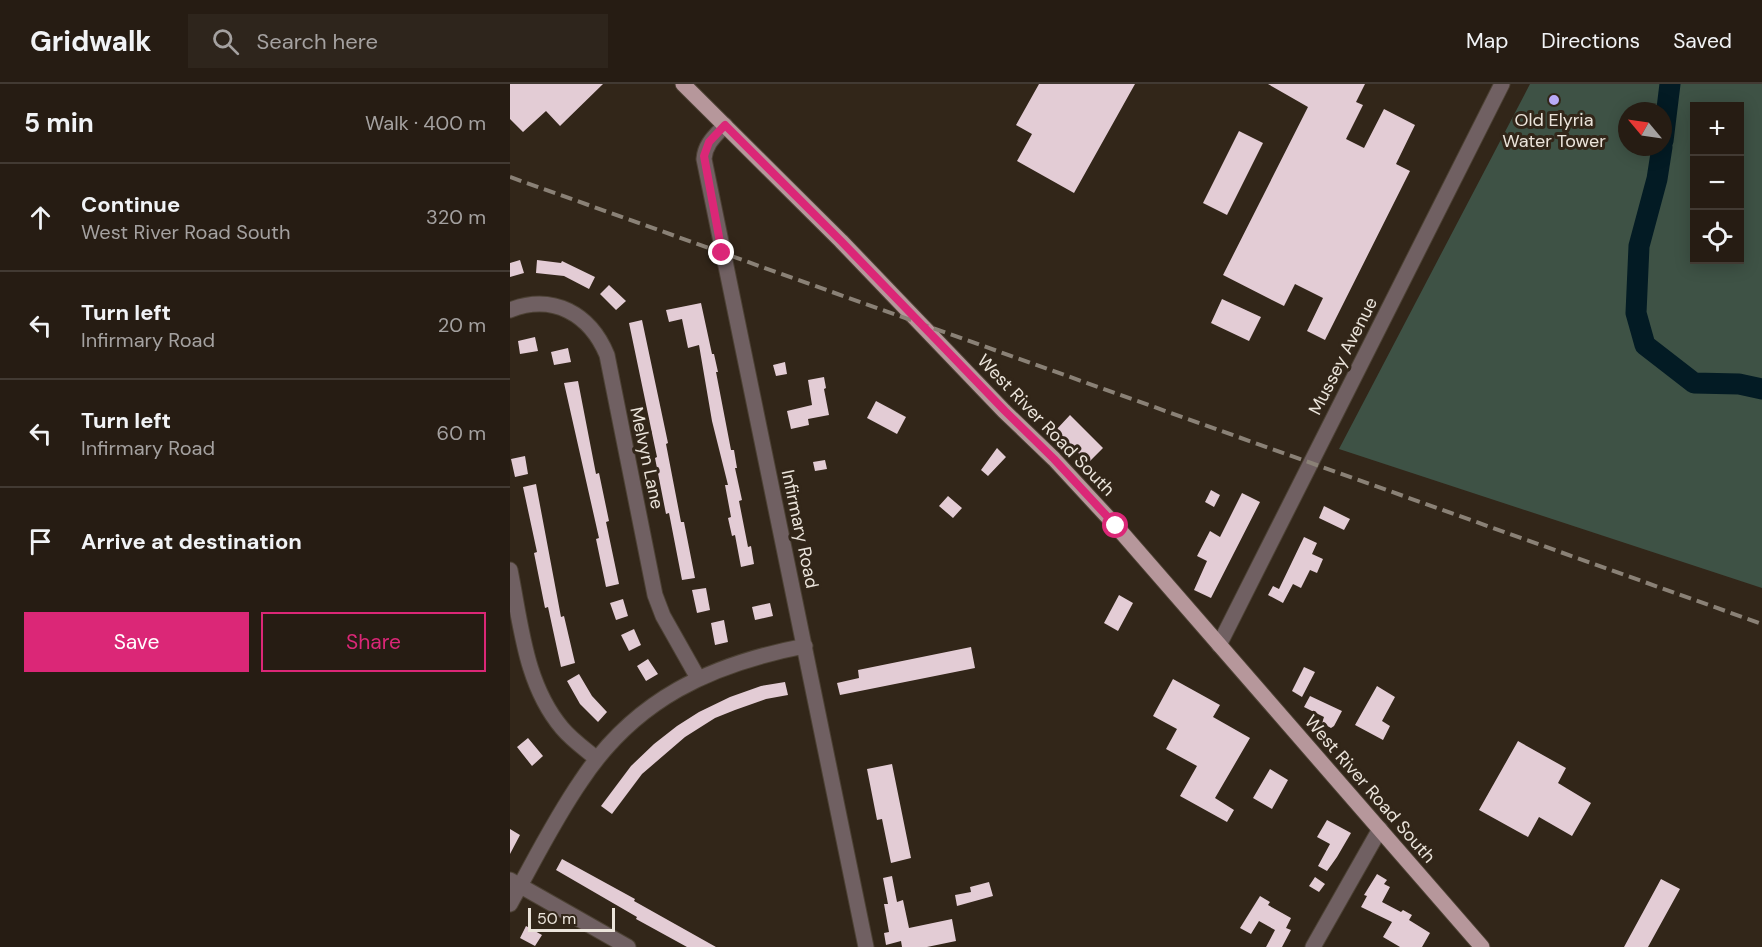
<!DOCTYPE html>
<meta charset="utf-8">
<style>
body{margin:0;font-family:"DM Sans",sans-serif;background:#2e251c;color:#f1f3f6}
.controls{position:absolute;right:18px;top:18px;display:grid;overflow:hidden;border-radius:0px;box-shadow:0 3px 15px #0003}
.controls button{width:54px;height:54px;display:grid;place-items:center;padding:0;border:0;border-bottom:2px solid #423a33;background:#261c13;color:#f1f3f6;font:30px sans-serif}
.compass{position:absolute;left:1108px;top:18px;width:54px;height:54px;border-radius:50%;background:#261c13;box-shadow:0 3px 15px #0003;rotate:299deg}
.scale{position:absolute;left:18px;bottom:15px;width:87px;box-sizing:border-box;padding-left:6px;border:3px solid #ebe4db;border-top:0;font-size:16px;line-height:21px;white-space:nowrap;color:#ebe4db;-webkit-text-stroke:4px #322619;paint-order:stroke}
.stop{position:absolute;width:18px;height:18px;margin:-14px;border:4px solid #db2777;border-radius:50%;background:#fff}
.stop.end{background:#db2777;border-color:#fff;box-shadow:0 2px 6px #0008}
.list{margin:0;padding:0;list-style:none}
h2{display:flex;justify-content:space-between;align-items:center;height:78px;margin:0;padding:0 24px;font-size:26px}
h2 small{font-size:20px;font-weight:400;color:#a4a1a0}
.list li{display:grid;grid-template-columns:39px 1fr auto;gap:18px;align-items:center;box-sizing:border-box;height:108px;padding:0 24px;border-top:2px solid #423a33}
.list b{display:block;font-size:22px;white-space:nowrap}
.list p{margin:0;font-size:20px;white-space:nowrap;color:#a4a1a0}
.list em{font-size:20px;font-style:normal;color:#a4a1a0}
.actions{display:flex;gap:12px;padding:18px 24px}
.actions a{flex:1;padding:14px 0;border:2px solid #db2777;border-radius:0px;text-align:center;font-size:21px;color:#db2777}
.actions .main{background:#db2777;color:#fff}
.icon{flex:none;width:33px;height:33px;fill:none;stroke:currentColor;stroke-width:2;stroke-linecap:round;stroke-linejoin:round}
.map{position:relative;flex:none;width:1252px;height:863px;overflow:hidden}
header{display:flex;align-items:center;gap:36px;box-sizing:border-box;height:84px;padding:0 30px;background:#261c13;border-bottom:2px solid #423a33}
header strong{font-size:28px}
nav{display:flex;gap:33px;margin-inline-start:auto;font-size:21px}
.search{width:420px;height:54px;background:#2e251c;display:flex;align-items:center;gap:15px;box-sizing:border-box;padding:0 21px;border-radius:0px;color:#a4a1a0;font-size:22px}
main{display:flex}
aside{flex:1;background:#261c13}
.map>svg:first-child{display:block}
.green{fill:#3e5245;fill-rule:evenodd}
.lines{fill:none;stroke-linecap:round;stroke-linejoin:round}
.river{stroke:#031b24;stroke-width:21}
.building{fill:#e3ccd5}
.minor-casing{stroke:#4c4134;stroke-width:17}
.major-casing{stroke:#4c4134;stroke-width:17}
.minor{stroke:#706062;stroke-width:15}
.major{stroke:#b6979b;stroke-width:15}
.rail{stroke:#8a8176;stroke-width:4;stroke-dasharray:12 6;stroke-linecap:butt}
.route{stroke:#db2777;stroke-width:8}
.poi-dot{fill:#baaaf7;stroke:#322619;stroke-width:2}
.labels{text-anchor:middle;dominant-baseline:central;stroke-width:6;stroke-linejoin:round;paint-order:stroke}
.poi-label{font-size:18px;fill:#ebe4db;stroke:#322619}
.street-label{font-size:18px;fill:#ebe4db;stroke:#322619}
</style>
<header>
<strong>Gridwalk</strong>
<div class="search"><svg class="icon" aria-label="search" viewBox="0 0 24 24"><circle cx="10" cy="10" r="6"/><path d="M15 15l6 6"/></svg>Search here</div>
<nav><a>Map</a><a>Directions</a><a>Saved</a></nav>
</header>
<main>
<aside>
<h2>5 min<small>Walk · 400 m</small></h2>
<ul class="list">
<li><svg class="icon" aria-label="ahead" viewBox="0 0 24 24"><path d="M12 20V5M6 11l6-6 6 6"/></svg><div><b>Continue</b><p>West River Road South</p></div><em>320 m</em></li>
<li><svg class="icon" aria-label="left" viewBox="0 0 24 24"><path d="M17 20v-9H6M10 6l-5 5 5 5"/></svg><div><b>Turn left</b><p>Infirmary Road</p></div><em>20 m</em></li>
<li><svg class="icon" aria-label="left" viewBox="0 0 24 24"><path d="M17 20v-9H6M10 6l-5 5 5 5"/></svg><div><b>Turn left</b><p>Infirmary Road</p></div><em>60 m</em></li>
<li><svg class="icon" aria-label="arrive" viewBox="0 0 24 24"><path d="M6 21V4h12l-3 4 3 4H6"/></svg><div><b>Arrive at destination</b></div></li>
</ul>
<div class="actions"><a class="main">Save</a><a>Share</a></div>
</aside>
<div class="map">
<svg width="1252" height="863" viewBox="0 0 1252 863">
<rect width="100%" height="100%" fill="#322619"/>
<!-- green -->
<path class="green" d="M 1020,0 L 1252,0 L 1252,504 L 829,365 ZM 1184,22 L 1230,22 L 1230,176 L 1184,176 ZM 1117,27 L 1153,27 L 1153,63 L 1117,63 Z"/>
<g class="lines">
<!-- river -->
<path class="river" d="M 1153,57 L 1160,0
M 1152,63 L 1147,95 L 1129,162 L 1126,229 L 1135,261 L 1184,299 L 1229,300 L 1252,305"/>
</g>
<!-- building -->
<path class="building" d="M 0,0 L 93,0 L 50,42 L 36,27 L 13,48 L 0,35 Z
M 529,0 L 625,0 L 564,109 L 507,77 L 522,50 L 506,41 Z
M 758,0 L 855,0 L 846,18 L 853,21 L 836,55 L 854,64 L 874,25 L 905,41 L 886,80 L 900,87 L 815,256 L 797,247 L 813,214 L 785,200 L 774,222 L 713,191 L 798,23 Z
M 729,47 L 753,59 L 717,131 L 693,119 Z
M 10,176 L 14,189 L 0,193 L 0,179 Z
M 27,176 L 51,179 L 52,177 L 85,193 L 79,205 L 54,192 L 26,189 Z
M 99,201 L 116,217 L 106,226 L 90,210 Z
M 712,215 L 751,233 L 739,257 L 701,239 Z
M 191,219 L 202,270 L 204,270 L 208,288 L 206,288 L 221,366 L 224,366 L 227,384 L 225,384 L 232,416 L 229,417 L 238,463 L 241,462 L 244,480 L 231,483 L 225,451 L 222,452 L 218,434 L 221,433 L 215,401 L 218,401 L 202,337 L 189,261 L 178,264 L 172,235 L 159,238 L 156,226 Z
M 132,236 L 158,359 L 156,360 L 171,438 L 174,438 L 185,494 L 172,496 L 159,429 L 156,430 L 145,374 L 147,373 L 119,239 Z
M 25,253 L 28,267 L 10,270 L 8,257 Z
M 58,264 L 61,278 L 44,281 L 41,268 Z
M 275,278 L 277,290 L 266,292 L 263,281 Z
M 314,293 L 316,304 L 314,305 L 319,331 L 298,335 L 299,341 L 281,345 L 277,327 L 302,321 L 298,296 Z
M 68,297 L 86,390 L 89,389 L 99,437 L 96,438 L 109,500 L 96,503 L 86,455 L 89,454 L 54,299 Z
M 366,317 L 396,333 L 387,350 L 357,334 Z
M 560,331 L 593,364 L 578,379 L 546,346 Z
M 487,364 L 496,373 L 478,392 L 471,386 Z
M 15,372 L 18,390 L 5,393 L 1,375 Z
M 315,376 L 317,385 L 305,387 L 303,378 Z
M 26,400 L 51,533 L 54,532 L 65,579 L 51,583 L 38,523 L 35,524 L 24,469 L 27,468 L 13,403 Z
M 701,406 L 710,411 L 704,423 L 695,418 Z
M 732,409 L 750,418 L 701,514 L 684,506 L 697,477 L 687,472 L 700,447 L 710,453 Z
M 438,412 L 452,424 L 443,434 L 429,422 Z
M 814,422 L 840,435 L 834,446 L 809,434 Z
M 794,453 L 807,459 L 802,470 L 813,475 L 807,489 L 800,486 L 791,504 L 783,500 L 773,519 L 758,511 L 763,502 L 769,505 Z
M 196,504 L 200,526 L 187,529 L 182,506 Z
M 609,511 L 623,519 L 608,547 L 594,539 Z
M 113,515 L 118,532 L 106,536 L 100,519 Z
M 260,519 L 263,532 L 245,536 L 242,523 Z
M 214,536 L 218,558 L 205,561 L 201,539 Z
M 124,545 L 131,561 L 119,567 L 111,551 Z
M 461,563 L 465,584 L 330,611 L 327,599 L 349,594 L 348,586 Z
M 138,575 L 148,590 L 136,597 L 127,582 Z
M 794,583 L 805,588 L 792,613 L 782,607 Z
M 69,590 L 82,612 L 97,628 L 88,638 L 70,620 L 57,597 Z
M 663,595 L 710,621 L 703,633 L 740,654 L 705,714 L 724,726 L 717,738 L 670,712 L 687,682 L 656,665 L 667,645 L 643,632 Z
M 275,598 L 278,611 L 256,615 L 225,626 L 205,634 L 175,653 L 132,690 L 102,730 L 91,722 L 121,682 L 144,660 L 167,642 L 189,628 L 220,613 L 251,602 Z
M 867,602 L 885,613 L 872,637 L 880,642 L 873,656 L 845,641 Z
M 800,612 L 832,627 L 824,642 L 821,644 L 812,639 L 814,633 L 794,623 Z
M 18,654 L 33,672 L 22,682 L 7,663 Z
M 1008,657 L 1056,684 L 1048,699 L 1081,719 L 1062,752 L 1029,733 L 1018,753 L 969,726 Z
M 382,680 L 401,774 L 381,779 L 372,735 L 367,736 L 357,685 Z
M 760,685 L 778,696 L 762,725 L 743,714 Z
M 817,736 L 841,749 L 827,773 L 817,787 L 808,782 L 820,760 L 807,753 Z
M 0,745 L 10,751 L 0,770 Z
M 52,775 L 125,815 L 124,817 L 206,863 L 177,863 L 126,835 L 127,833 L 46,786 Z
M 867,790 L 877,796 L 874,800 L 880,803 L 872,818 L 891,828 L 893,826 L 902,831 L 899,836 L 920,849 L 912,863 L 890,863 L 873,853 L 882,838 L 851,823 L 857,812 L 854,811 Z
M 382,792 L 387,818 L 393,816 L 399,844 L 442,835 L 446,857 L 417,863 L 392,863 L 391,857 L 376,861 L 374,849 L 379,848 L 374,820 L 378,820 L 373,794 Z
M 805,793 L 815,800 L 809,808 L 799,802 Z
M 1151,795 L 1170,805 L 1138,863 L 1114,863 Z
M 479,798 L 483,812 L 447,822 L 445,811 L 461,808 L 460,803 Z
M 750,812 L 760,818 L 758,821 L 781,834 L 776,844 L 781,846 L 772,863 L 756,863 L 765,846 L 749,837 L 741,850 L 730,844 Z
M 16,842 L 32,851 L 25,862 L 10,854 Z"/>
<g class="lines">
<defs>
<path id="minor" d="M 215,41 C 205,52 195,60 194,75 L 356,863
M 0,226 C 43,209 80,230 97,271 L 145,511 L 153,532 L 188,594
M 0,486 C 11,540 15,600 52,644 C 62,656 75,665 87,675
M 709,561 L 992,0
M 0,796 L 118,863
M 0,820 C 23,779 44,736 71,697 C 125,615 201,580 295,562
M 803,863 L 870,745"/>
<path id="major" d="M 173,0 L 331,157 L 494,327 L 544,375 L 606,442 L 972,863"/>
</defs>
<!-- minor casing -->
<use href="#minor" class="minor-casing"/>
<!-- major casing -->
<use href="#major" class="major-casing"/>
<!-- minor -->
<use href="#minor" class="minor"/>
<!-- major -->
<use href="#major" class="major"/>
<!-- rail -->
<path class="rail" d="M 0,93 L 1252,540"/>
</g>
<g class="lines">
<!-- route -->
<path class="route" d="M 212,169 L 194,72 L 199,58 L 215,41 L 331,157 L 495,327 L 544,375 L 606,442"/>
</g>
<!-- markers -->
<circle class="poi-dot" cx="1044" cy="16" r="6"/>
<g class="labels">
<!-- poi labels -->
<g class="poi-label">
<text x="1044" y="36">Old Elyria<tspan x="1044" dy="21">Water Tower</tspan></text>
</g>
<!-- street labels -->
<g class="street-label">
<text transform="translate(833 272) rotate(-63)">Mussey Avenue</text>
<text transform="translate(536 341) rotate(46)">West River Road South</text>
<text transform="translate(137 374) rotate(78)">Melvyn Lane</text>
<text transform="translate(290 445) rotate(78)">Infirmary Road</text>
<text transform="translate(860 705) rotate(49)">West River Road South</text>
</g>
</g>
</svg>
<div class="controls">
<button>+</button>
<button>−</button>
<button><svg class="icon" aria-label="locate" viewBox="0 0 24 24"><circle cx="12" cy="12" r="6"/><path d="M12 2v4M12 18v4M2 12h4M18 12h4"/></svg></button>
</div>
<svg class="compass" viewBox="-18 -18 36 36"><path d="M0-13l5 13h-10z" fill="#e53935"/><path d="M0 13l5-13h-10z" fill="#a4a1a0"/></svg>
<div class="scale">50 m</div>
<div class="stop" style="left:606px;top:442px"></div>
<div class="stop end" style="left:212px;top:169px"></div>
</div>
</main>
